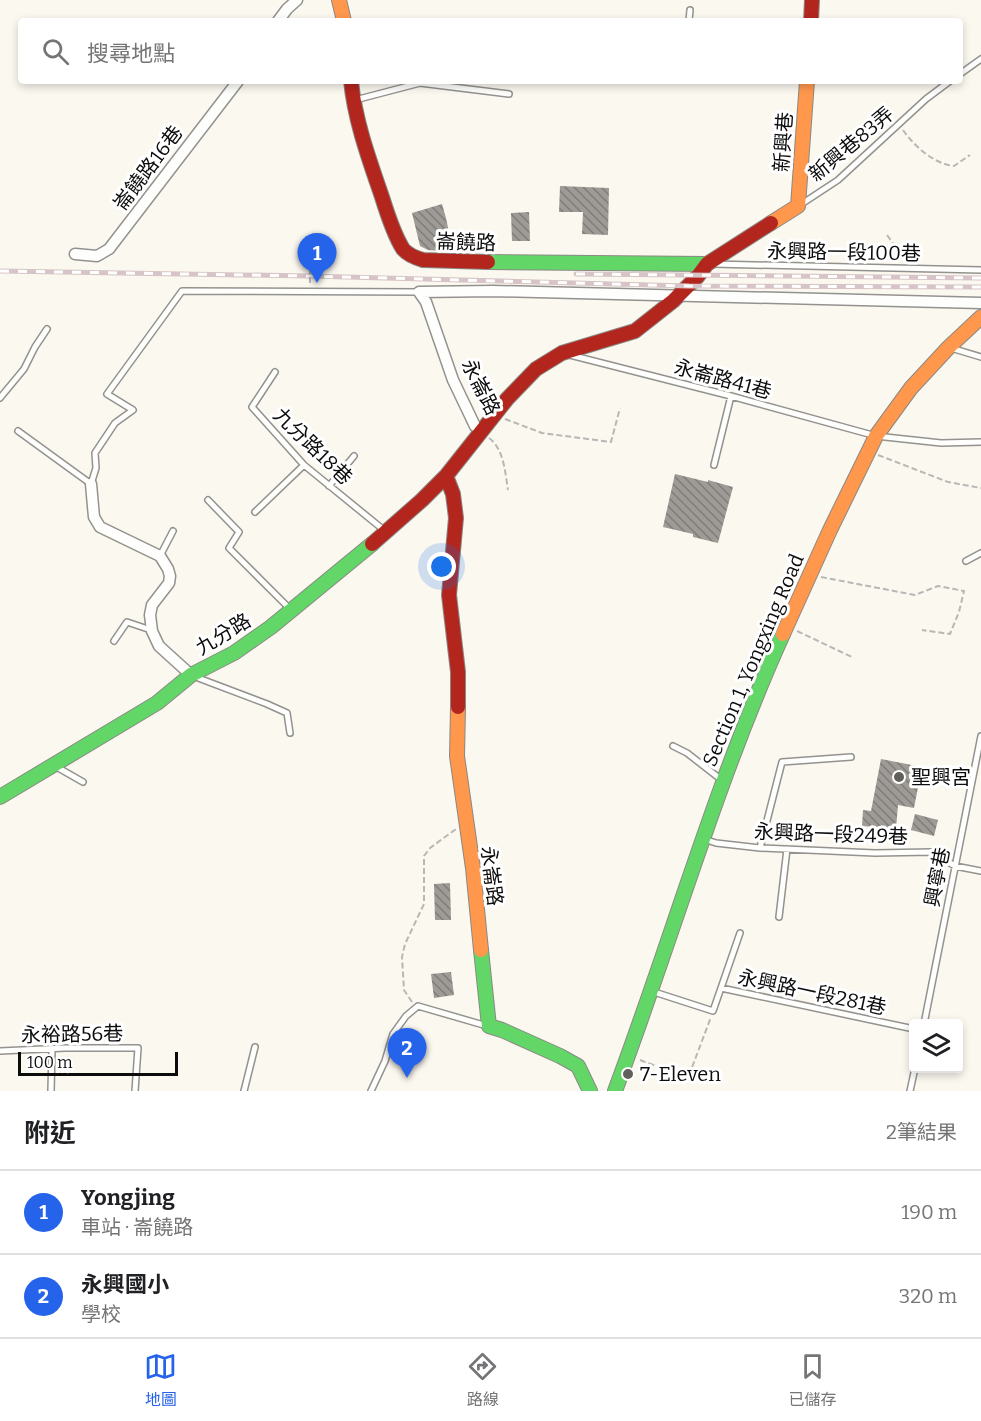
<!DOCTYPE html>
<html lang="zh-TW">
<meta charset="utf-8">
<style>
body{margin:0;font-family:Bitter,"Noto Sans TC",serif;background:#f6f6f6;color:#202124}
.controls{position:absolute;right:18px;bottom:18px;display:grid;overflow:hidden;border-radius:6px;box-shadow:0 3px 9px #0003}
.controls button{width:54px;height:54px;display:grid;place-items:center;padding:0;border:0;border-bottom:2px solid #e0e0e0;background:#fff;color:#202124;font:30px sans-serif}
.scale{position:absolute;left:18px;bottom:15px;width:160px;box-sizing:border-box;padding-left:6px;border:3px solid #0c0c0c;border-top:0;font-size:16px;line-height:21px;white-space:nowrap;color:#0c0c0c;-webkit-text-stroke:4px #fff;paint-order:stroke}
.you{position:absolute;left:442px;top:567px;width:21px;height:21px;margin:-15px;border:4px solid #fff;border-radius:50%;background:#1a73e8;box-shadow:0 0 0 9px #1a73e833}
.badge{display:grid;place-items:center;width:39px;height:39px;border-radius:50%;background:#2563eb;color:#fff;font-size:20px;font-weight:700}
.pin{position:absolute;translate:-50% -50px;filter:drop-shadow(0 2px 3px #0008)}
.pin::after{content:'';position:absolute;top:32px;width:21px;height:18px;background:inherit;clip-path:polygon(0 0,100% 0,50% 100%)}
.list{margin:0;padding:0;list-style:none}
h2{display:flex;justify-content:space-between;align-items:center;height:78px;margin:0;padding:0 24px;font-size:26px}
h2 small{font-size:20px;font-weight:400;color:#757577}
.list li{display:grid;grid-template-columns:39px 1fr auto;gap:18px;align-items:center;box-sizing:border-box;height:84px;padding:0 24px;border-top:2px solid #e0e0e0}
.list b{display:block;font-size:22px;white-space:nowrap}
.list p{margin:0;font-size:20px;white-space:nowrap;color:#757577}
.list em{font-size:20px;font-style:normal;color:#757577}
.icon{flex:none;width:33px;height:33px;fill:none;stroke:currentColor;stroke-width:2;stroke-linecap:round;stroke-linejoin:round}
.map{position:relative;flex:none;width:981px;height:1091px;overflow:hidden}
.search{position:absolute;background:#fff;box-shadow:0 3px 9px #0003;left:18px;right:18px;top:18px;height:66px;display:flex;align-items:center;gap:15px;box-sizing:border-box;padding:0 21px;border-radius:6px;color:#757577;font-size:22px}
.sheet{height:246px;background:#fff}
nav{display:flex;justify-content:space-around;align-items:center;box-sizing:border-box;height:84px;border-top:2px solid #e0e0e0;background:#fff;font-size:16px;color:#757577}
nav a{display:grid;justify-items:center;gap:3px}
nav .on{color:#2563eb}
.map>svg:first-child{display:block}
.building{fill:url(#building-back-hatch)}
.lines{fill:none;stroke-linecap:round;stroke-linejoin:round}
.lane-casing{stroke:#94928f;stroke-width:8}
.street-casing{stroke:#94928f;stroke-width:13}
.fast-casing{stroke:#8a8985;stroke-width:16}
.slow-casing{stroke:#8a8985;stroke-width:16}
.jam-casing{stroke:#8a8985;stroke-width:16}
.path{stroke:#b7b7b5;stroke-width:2;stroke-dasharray:6 3;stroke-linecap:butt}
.lane{stroke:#fefefd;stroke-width:5}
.street{stroke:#fefefd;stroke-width:10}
.fast{stroke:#63d668;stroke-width:14}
.slow{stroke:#ff974d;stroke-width:14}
.jam{stroke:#b3261e;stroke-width:14}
.rail-casing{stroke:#d7c4c6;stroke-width:5}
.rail{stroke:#fff;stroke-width:3;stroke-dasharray:9;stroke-linecap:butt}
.path-bridge{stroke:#b7b7b5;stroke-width:2;stroke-dasharray:6 3;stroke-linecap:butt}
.poi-dot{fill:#605f5c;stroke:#fff;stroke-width:2}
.labels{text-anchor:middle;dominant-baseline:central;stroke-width:6;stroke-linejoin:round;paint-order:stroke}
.street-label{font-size:20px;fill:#0c0c0c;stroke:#fff}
.poi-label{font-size:20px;fill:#0c0c0c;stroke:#fff;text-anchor:start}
</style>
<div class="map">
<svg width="981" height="1091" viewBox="0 0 981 1091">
<defs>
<pattern id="building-back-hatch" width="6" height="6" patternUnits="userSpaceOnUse" patternTransform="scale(1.5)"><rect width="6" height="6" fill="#9e9a96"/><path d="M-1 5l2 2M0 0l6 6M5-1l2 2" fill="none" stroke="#7f7c79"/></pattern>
</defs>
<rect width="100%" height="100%" fill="#fbf8f0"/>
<!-- building -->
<path class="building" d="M 560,186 L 609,188 L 608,235 L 582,234 L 583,212 L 559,212 Z
M 442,204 L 446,218 L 453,252 L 428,250 L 420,246 L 412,213 Z
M 529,212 L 530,241 L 512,241 L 511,213 Z
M 675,474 L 708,482 L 708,480 L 733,487 L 718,543 L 693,537 L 693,534 L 663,527 Z
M 881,759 L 922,767 L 914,808 L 898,805 L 896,829 L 862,826 L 863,810 L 871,811 Z
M 915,814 L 938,820 L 934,836 L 911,830 Z
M 450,883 L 451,920 L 435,920 L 434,884 Z
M 451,972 L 454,995 L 434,998 L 431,974 Z"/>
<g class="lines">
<defs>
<path id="lane" d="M 689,21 L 690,10
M 960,74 L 981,59
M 355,100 L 420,83 L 509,94
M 800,205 L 838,180 L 926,99 L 950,81
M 713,264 L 981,270
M 951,348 L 981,357
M 570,355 L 731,396 L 876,436 L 941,443 L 981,442
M 275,372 L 252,407 L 304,465 L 385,531
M 0,398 L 24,369 L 35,347 L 47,329
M 18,431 L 91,484 L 96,468 L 95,453 L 115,423 L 133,410 L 107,394 L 182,291 L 419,292
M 714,465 L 731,396
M 329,486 L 354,456
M 208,500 L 239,532 L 229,548 L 290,609
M 255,512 L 304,465
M 160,556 L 173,531
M 966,561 L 981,553
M 114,641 L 127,622 L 151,630
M 193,676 L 267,704 L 287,713 L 290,733
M 673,746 L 687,753 L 723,781
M 55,766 L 83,782
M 704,839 L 716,843 L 760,848 L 875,853 L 931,852 L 955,866 L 981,871
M 760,848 L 782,762 L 851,757
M 779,917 L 787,849
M 721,988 L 740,933
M 651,991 L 713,1011 L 721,988 L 914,1029
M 924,1024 L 981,736
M 0,1051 L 65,1048 L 138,1048 L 135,1091
M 51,1091 L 52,1049
M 244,1091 L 255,1047
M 371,1091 L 385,1061 L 393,1034 L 406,1016 L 418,1006 L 487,1026
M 910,1091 L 915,1068"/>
<path id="street" d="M 278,21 L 287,9 L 297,0
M 75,254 L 97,256 L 109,249 L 238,81
M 419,292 L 493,291 L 981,303
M 419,292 L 426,302 L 453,380 L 475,426 L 482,432
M 91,484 L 94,517 L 100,527 L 160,556 L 168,569 L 170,576 L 169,583 L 152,605 L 150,615 L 152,631 L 159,646 L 191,675"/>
<path id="fast" d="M 488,262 L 707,264
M 0,797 L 157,703 L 191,675 L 234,653 L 271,627 L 372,544
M 481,950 L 489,1026 L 502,1030 L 560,1056 L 578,1066 L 590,1091
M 615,1091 C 672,939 716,782 783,634"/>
<path id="slow" d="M 339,0 L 344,21
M 771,223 L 798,206 L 807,81
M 783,634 L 830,530 L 876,436 L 911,388 L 949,347 L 981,317
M 458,707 L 457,756 L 473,868 L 481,950"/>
<path id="jam" d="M 811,21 L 812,0
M 351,81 C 355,121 369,159 382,197 C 387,213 394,235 403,249 C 408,255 416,258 423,260 L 488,262
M 446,476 L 453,494 L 456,518 L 449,595 L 458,672 L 458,707
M 372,544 L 422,500 L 446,476 L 507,399 L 536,369 L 562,353 L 635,331 L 673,301 L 698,276 L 707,264 L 771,223"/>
</defs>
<!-- lane casing -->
<use href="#lane" class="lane-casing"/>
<!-- street casing -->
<use href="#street" class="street-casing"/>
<!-- fast casing -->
<use href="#fast" class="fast-casing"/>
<!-- slow casing -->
<use href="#slow" class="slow-casing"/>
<!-- jam casing -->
<use href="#jam" class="jam-casing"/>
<!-- path -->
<path class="path" d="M 903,130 C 914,146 934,164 954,166 L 970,155
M 887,235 L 906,261
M 310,261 L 336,262
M 505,419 L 542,433 L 611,442 L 620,408
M 489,438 C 504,449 505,472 508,490
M 878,455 L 948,482 L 981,488
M 821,577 L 915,595 L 938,586 L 964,591 L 959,612 L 950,634 L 922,630
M 797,631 L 854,658
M 412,1002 L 404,990 L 402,957 L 405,944 L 424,904 L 424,856 L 430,848 L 456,829
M 640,1060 L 688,1078 L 711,1017"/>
<!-- lane -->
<use href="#lane" class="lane"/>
<!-- street -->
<use href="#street" class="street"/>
<!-- fast -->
<use href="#fast" class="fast"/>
<!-- slow -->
<use href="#slow" class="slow"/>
<!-- jam -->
<use href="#jam" class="jam"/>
<defs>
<path id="rail" d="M 0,271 L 308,276 L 689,286 L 981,287
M 576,274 L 981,278"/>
</defs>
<!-- rail casing -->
<use href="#rail" class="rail-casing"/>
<!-- rail -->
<use href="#rail" class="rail"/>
<!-- path-bridge -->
<path class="path-bridge" d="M 310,283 L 310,261"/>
</g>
<!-- markers -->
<g class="poi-dot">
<circle cx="899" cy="777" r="6"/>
<circle cx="628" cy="1074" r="6"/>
</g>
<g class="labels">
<!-- street labels -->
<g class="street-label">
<text transform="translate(783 142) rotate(-86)">新興巷</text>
<text transform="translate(851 144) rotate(-40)">新興巷83弄</text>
<text transform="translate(148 168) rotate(-53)">崙饒路16巷</text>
<text transform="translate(466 242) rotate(2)">崙饒路</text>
<text transform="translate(844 252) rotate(1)">永興路一段100巷</text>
<text transform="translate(723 379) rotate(15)">永崙路41巷</text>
<text transform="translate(481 387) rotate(63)">永崙路</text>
<text transform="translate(313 446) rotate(44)">九分路18巷</text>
<text transform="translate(223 634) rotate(-31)">九分路</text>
<text transform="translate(753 660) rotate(-67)">Section 1, Yongxing Road</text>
<text transform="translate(831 834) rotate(2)">永興路一段249巷</text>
<text transform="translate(492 876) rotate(83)">永崙路</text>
<text transform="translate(937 877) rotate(-79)">興寧巷</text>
<text transform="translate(812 992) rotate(12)">永興路一段281巷</text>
<text transform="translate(72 1034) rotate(-1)">永裕路56巷</text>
</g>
<!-- poi labels -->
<g class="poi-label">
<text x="911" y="777">聖興宮</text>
<text x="640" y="1074">7-Eleven</text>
</g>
</g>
</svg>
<div class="controls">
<button><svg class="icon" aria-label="layers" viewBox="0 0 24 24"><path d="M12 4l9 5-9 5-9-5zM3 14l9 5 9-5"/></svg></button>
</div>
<div class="scale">100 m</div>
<div class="you"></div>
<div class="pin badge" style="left:317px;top:283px">1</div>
<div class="pin badge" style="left:407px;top:1078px">2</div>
<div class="search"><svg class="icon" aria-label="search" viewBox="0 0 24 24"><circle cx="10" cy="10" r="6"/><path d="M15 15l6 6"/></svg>搜尋地點</div>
</div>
<section class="sheet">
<h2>附近<small>2筆結果</small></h2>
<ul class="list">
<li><span class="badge">1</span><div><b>Yongjing</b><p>車站 · 崙饒路</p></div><em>190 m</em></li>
<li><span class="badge">2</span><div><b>永興國小</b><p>學校</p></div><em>320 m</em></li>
</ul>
</section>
<nav>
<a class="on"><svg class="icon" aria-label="map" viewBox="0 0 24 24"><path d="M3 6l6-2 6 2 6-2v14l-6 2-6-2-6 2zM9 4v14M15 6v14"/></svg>地圖</a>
<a><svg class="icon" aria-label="directions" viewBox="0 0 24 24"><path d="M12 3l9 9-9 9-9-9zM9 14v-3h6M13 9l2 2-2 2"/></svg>路線</a>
<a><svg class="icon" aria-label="saved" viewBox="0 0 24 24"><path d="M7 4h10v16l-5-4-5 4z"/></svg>已儲存</a>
</nav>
